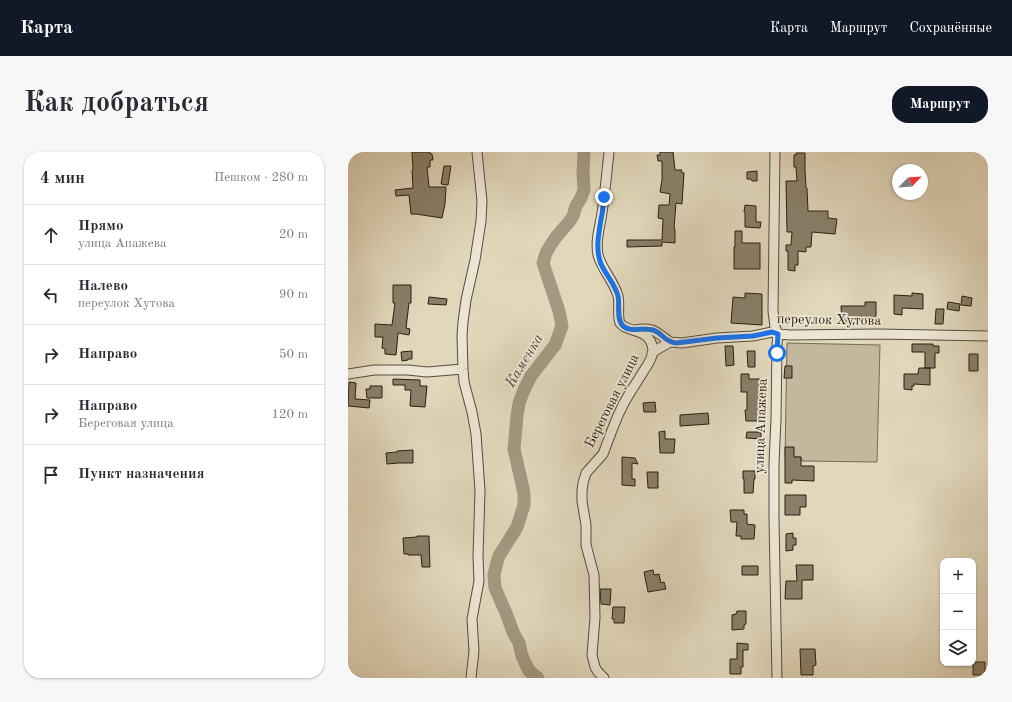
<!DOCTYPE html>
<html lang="ru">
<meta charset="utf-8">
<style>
body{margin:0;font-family:"Old Standard TT",serif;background:#f7f7f7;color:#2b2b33}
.controls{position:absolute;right:12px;bottom:12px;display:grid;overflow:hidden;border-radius:8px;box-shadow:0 1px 3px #0004}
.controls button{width:36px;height:36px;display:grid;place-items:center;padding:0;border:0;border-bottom:1px solid #e1e1e2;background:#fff;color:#2b2b33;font:20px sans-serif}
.compass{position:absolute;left:544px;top:12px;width:36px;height:36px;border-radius:50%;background:#fff;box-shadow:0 1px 3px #0004;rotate:65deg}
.stop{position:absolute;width:12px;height:12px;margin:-9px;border:3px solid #1a73e8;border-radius:50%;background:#fff}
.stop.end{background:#1a73e8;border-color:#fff;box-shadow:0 1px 4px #0008}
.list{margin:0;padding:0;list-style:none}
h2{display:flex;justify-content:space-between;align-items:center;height:52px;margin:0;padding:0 16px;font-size:17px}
h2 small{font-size:13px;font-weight:400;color:#7c7c81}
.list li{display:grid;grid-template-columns:26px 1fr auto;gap:12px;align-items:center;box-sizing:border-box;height:60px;padding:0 16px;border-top:1px solid #e1e1e2}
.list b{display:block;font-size:15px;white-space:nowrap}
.list p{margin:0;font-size:13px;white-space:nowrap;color:#7c7c81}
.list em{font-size:13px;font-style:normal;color:#7c7c81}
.icon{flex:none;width:22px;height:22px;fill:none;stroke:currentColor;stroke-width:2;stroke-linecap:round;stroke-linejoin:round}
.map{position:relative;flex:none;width:640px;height:526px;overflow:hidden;border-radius:16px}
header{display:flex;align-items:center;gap:24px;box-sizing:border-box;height:56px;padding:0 20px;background:#111827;color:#fff}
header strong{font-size:19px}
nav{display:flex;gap:22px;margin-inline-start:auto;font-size:14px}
.intro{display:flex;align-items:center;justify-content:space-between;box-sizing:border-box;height:96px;padding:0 24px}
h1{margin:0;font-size:28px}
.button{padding:10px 18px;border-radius:16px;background:#111827;color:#fff;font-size:14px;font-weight:700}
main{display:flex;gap:24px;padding:0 24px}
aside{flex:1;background:#fff;border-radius:16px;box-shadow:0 1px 3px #0004}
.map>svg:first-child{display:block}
.green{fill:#c2b89e;stroke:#766b58}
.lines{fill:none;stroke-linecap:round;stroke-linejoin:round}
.river{stroke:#a39881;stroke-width:13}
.building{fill:#897e69;stroke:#2a1e11}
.street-casing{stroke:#584c3c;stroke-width:11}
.street{stroke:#ece5d3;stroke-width:9}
.route{stroke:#1a73e8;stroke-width:5}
.labels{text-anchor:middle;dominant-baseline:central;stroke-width:3.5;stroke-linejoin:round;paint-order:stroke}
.street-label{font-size:14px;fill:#2a1e11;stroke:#ece5d3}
.water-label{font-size:15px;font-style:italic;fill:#544938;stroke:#ece5d3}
</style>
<header>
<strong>Карта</strong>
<nav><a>Карта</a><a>Маршрут</a><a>Сохранённые</a></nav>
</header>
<div class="intro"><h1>Как добраться</h1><a class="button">Маршрут</a></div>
<main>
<aside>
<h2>4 мин<small>Пешком · 280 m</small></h2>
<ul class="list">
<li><svg class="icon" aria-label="ahead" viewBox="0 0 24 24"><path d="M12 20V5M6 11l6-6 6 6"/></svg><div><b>Прямо</b><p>улица Апажева</p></div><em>20 m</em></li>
<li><svg class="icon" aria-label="left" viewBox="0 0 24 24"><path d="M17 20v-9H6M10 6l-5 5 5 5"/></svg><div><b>Налево</b><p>переулок Хутова</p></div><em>90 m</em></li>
<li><svg class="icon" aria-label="right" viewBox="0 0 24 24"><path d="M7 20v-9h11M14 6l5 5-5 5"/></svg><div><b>Направо</b></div><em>50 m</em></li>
<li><svg class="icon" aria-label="right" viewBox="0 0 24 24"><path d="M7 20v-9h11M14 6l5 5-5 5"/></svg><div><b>Направо</b><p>Береговая улица</p></div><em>120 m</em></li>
<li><svg class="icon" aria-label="arrive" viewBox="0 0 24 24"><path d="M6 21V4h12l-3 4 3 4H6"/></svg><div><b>Пункт назначения</b></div></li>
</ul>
</aside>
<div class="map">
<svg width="640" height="526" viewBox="0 0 640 526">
<rect width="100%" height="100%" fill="#e1d7bb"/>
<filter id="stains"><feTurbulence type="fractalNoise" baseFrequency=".005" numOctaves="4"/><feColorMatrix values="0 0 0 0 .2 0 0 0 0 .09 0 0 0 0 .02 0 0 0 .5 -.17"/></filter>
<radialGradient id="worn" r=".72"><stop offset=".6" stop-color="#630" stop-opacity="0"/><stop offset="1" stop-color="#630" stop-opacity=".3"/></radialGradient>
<!-- green -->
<path class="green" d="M 439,191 L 532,193 L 529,310 L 454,309 L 453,305 L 437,305 Z"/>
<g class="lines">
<!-- river -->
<path class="river" d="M 190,526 L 181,519 L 174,504 L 171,491 L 165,480 L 158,461 L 147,436 L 146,423 L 148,414 L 151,404 L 169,375 L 176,353 L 176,341 L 166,297 L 169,264 L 171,251 L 176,238 L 183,224 L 207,193 L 214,174 L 211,159 L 195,111 L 198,101 L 202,94 L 208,85 L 221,70 L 225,64 L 228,54 L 233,46 L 236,38 L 235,21 L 236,0"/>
</g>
<!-- building -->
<path class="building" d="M 64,0 L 82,0 L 82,2 L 84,2 L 85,8 L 82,8 L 82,15 L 79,15 L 81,35 L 98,35 L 97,52 L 94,66 L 68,62 L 63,62 L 61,43 L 48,44 L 47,38 L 65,36 L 64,18 L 65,18 Z
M 312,0 L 325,0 L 327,18 L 334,18 L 333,20 L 336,21 L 334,52 L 328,51 L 326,77 L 327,77 L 327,91 L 314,90 L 314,94 L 279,95 L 279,88 L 314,88 L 315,67 L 310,66 L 311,53 L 321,53 L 322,42 L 312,40 L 314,28 L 314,9 L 310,9 L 309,3 L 312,3 Z
M 448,1 L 457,1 L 457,17 L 458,36 L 459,36 L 460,59 L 480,59 L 480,66 L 489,67 L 487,82 L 464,80 L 463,95 L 458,95 L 458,100 L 450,99 L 450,113 L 447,113 L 447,119 L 440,118 L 440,99 L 438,99 L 438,93 L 443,93 L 444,80 L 439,80 L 438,29 L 449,29 L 448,15 L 446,15 L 446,3 L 448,3 Z
M 96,14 L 103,14 L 100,33 L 93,32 Z
M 409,19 L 409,29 L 404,29 L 403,27 L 399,27 L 399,20 Z
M 397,53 L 408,54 L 408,70 L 413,70 L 412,76 L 397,75 L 397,60 L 396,60 Z
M 387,79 L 394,79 L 394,91 L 412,91 L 412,117 L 386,117 L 386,95 L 387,95 Z
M 45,133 L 63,133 L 63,151 L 61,151 L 58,176 L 62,177 L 61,183 L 50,181 L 48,203 L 37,202 L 37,197 L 34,196 L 35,185 L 27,185 L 27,172 L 44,173 L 47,151 L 45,151 Z
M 397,141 L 414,142 L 414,173 L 383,171 L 385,145 L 397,146 Z
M 564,141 L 575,142 L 575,157 L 554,156 L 554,163 L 546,162 L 546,143 L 564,144 Z
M 614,144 L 624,146 L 623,154 L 613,153 Z
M 81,145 L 99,147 L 98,153 L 80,152 Z
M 517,150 L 528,150 L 528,171 L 508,170 L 508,172 L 494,172 L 493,154 L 517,154 Z
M 600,150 L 612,152 L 611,159 L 599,157 Z
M 588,157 L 596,157 L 595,172 L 587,172 Z
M 564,192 L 585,192 L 585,194 L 591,194 L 591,201 L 587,201 L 587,216 L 577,216 L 577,200 L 564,200 Z
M 377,194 L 385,194 L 386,213 L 378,214 Z
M 64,199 L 64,207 L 60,207 L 60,208 L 54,209 L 53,200 Z
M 399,199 L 407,199 L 407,215 L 400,215 Z
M 621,202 L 630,202 L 630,219 L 621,219 Z
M 437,214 L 444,214 L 444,226 L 436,226 Z
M 571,216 L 582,216 L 582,233 L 566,232 L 566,234 L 564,234 L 564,238 L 556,237 L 556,222 L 570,222 Z
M 393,222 L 401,222 L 401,227 L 412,227 L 413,269 L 398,269 L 397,258 L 399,258 L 399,240 L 393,240 Z
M 45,227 L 72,228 L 72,234 L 79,234 L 77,255 L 62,254 L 63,238 L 57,238 L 57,233 L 45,233 Z
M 1,230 L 8,231 L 7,247 L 22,248 L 21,256 L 0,254 Z
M 22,234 L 34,234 L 34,246 L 19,246 L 18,237 L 22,237 Z
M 307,250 L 308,260 L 296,260 L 295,251 Z
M 360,261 L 361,272 L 332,274 L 332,263 Z
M 317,279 L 317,287 L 327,287 L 326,301 L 312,301 L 311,280 Z
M 399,280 L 413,280 L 413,287 L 398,286 Z
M 437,295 L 446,295 L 446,305 L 453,305 L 453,314 L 466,314 L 466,329 L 444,328 L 444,331 L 437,331 Z
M 65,298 L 65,311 L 50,311 L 39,312 L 38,301 L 49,300 L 49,299 Z
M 274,305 L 287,306 L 290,312 L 284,311 L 284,327 L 287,327 L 287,334 L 274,333 Z
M 395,319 L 407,319 L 407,327 L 406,327 L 405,341 L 396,341 L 396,327 L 395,327 Z
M 299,320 L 310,320 L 310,336 L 300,336 Z
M 437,343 L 458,343 L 458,355 L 452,355 L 452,363 L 437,363 Z
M 382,358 L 396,358 L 396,362 L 399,362 L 399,372 L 407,373 L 406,387 L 393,387 L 393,384 L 388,384 L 389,370 L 383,370 Z
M 445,381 L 445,386 L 448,386 L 448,393 L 445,393 L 445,398 L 438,399 L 438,382 Z
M 69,384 L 81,384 L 82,415 L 74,415 L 73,403 L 60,403 L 60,402 L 56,402 L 55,386 L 69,385 Z
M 448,413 L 465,413 L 465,428 L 454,428 L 454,447 L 437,447 L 438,429 L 449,429 Z
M 394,414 L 410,414 L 410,423 L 394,423 Z
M 305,418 L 306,423 L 311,422 L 313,431 L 316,430 L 318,437 L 300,440 L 296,420 Z
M 252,437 L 263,437 L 262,453 L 253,452 Z
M 265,455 L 277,455 L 276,471 L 266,471 L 266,467 L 264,467 Z
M 389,459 L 398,459 L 398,472 L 396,473 L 396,477 L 384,478 L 384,463 L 388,462 Z
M 389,491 L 400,492 L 400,498 L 395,498 L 395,515 L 393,515 L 393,522 L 382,522 L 382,507 L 389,507 Z
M 452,497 L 467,497 L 468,513 L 465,514 L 465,523 L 453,523 Z
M 625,510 L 637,510 L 637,523 L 625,523 Z"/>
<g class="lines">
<defs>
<path id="street" d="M 427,0 L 425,159 L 427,175 L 430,182 L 429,192 L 428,267 L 426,311 L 426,367 L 429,526
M 287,178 C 306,174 309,181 322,190 L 310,197 L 304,201
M 322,190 L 334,191 L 369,186 L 405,184 L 424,180 L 430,182 L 442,183 L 530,182 L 640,184
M 0,222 L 26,218 L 60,218 L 79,220 L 115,217
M 123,526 L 126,499 L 124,467 L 131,429 L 130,404 L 132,339 L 128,282 L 124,260 L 116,230 L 115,217 L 114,184 L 115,170 L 118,148 L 127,108 L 133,69 L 134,49 L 129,0
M 256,526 L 250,520 L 247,515 L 244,503 L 247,466 L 246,423 L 238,393 L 238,373 L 234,349 L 234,339 L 235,331 L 238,321 L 255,302 C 261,287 266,271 273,257 C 279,244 288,232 295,220 C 299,214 305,206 305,198 C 303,175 278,181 272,171 C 269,164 272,152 270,144 C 266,129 254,118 250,103 C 247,88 252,75 254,61 C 257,40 259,20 261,0"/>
</defs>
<!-- street casing -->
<use href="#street" class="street-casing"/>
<!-- street -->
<use href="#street" class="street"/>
</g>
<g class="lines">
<!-- route -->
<path class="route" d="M 256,45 C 255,52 255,60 253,67 C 251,82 247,96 253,112 C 258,123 267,132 270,144 C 272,153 268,167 275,174 C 283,181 295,175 305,178 C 315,181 316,190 328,191 L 369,186 L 405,184 L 424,180 L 430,182 L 429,201"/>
</g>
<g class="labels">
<!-- street labels -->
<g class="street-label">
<text transform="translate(481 168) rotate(1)">переулок Хутова</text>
<text transform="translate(264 249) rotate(-63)">Береговая улица</text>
<text transform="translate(413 274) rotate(-88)">улица Апажева</text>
</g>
<!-- water labels -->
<g class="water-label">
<text transform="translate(177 209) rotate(-59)">Каменка</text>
</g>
</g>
<rect width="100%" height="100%" filter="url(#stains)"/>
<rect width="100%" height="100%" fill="url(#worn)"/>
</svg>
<div class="controls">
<button>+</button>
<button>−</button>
<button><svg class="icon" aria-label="layers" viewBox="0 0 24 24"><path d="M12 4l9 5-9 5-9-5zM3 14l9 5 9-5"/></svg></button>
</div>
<svg class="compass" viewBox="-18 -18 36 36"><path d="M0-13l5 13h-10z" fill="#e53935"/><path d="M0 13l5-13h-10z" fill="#7c7c81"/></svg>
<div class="stop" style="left:429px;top:201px"></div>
<div class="stop end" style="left:256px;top:45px"></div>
</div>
</main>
